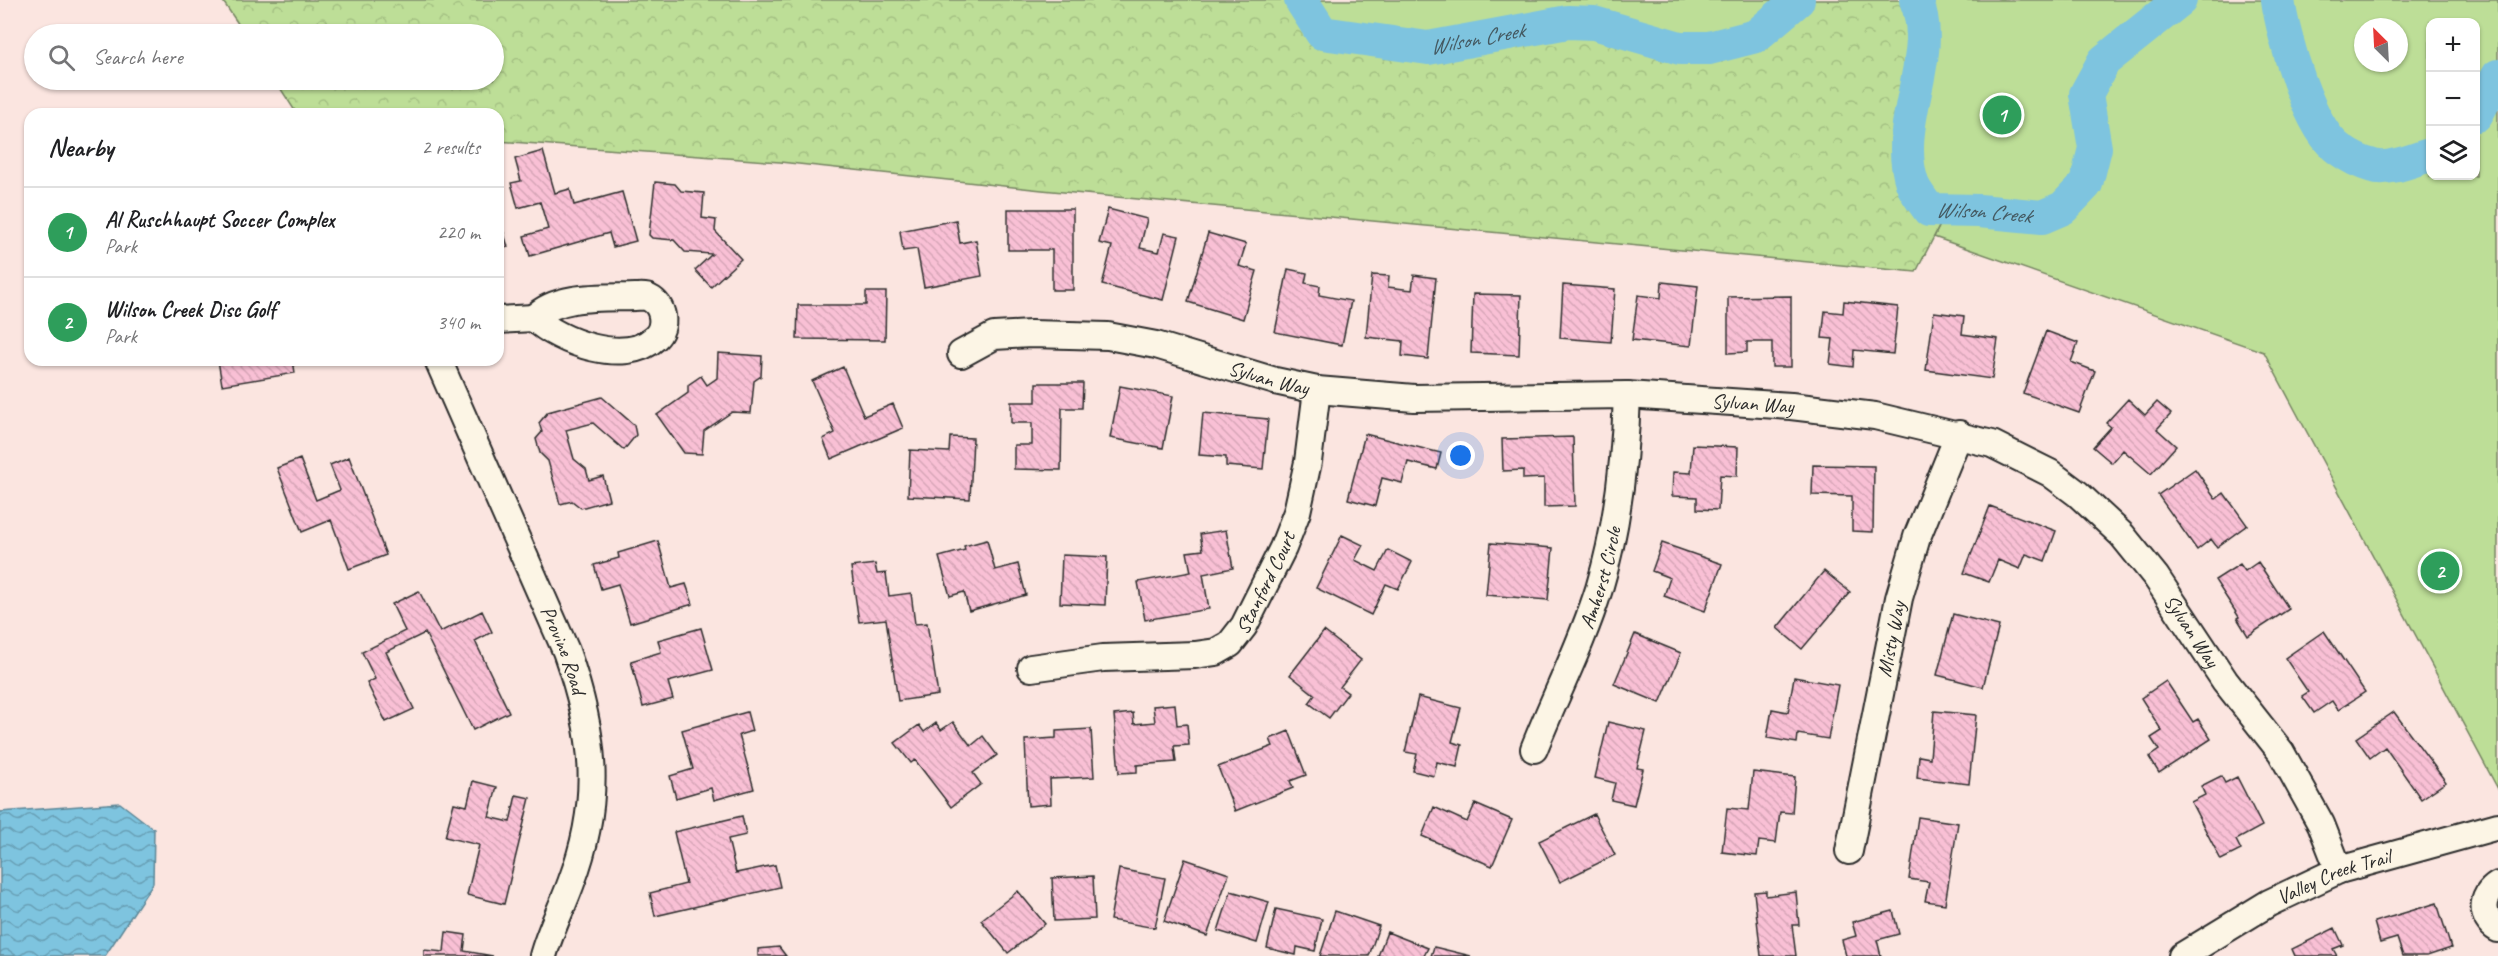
<!DOCTYPE html>
<meta charset="utf-8">
<style>
body{margin:0;font-family:Caveat,sans-serif;background:#f2f2f2;color:#202124}
.controls{position:absolute;right:18px;top:18px;display:grid;overflow:hidden;border-radius:12px;box-shadow:0 2px 4px #0004}
.controls button{width:54px;height:54px;display:grid;place-items:center;padding:0;border:0;border-bottom:2px solid #e0e0e0;background:#fff;color:#202124;font:30px sans-serif}
.compass{position:absolute;left:2354px;top:18px;width:54px;height:54px;border-radius:50%;background:#fff;box-shadow:0 2px 4px #0004;rotate:336deg}
.you{position:absolute;left:1461px;top:456px;width:21px;height:21px;margin:-15px;border:4px solid #fff;border-radius:50%;background:#1a73e8;box-shadow:0 0 0 9px #1a73e833}
.badge{display:grid;place-items:center;width:39px;height:39px;border-radius:50%;background:#d93025;color:#fff;font-size:20px;font-weight:700}
.pin{position:absolute;translate:-50% -50%;border:3px solid #fff;box-shadow:0 2px 6px #0006}
.list{margin:0;padding:0;list-style:none}
h2{display:flex;justify-content:space-between;align-items:center;height:78px;margin:0;padding:0 24px;font-size:26px}
h2 small{font-size:20px;font-weight:400;color:#757577}
.list li{display:grid;grid-template-columns:39px 1fr auto;gap:18px;align-items:center;box-sizing:border-box;height:90px;padding:0 24px;border-top:2px solid #e0e0e0}
.list b{display:block;font-size:22px;white-space:nowrap}
.list p{margin:0;font-size:20px;white-space:nowrap;color:#757577}
.list em{font-size:20px;font-style:normal;color:#757577}
.icon{flex:none;width:33px;height:33px;fill:none;stroke:currentColor;stroke-width:2;stroke-linecap:round;stroke-linejoin:round}
.map{position:relative;flex:none;width:2498px;height:956px;overflow:hidden}
.search{position:absolute;background:#fff;box-shadow:0 2px 4px #0004;left:24px;top:24px;width:480px;height:66px;display:flex;align-items:center;gap:15px;box-sizing:border-box;padding:0 21px;border-radius:33px;color:#757577;font-size:22px}
.panel{position:absolute;background:#fff;box-shadow:0 2px 4px #0004;left:24px;top:108px;width:480px;height:258px;border-radius:18px}
.map>svg:first-child{display:block}
.green{fill:#bdde97;stroke:#748461;stroke-width:1.5;fill-rule:evenodd}
.forest{fill:url(#forest-crowns);stroke:#748461;stroke-width:1.5}
.water{fill:url(#water-waves);stroke:#5d8797;stroke-width:1.5}
.lines{fill:none;stroke-linecap:round;stroke-linejoin:round}
.river{stroke:#7ec4df;stroke-width:34}
.building{fill:url(#building-back-hatch);stroke:#2b2b2b;stroke-width:1.5}
.minor-casing{stroke:#2b2b2b;stroke-width:30}
.minor{stroke:#fcf5e5;stroke-width:26}
.labels{text-anchor:middle;dominant-baseline:central;stroke-width:4.5;stroke-linejoin:round;paint-order:stroke}
.street-label{font-size:21px;fill:#2b2b2b;stroke:#fcf5e5}
.water-label{font-size:22px;font-style:italic;fill:#445961;stroke:#fcf5e5}
</style>
<div class="map">
<svg width="2498" height="956" viewBox="0 0 2498 956">
<defs>
<pattern id="forest-crowns" width="20" height="18" patternUnits="userSpaceOnUse" patternTransform="scale(1.5)"><rect width="20" height="18" fill="#bdde97"/><path d="M2 6a3 3 0 1 1 6 0M12 15a3 3 0 1 1 6 0" fill="none" stroke="#a3bf82"/></pattern>
<pattern id="water-waves" width="16" height="10" patternUnits="userSpaceOnUse" patternTransform="scale(1.5)"><rect width="16" height="10" fill="#7ec4df"/><path d="M0 5q4-4 8 0t8 0" fill="none" stroke="#679fb5"/></pattern>
<pattern id="building-back-hatch" width="6" height="6" patternUnits="userSpaceOnUse" patternTransform="scale(1.5)"><rect width="6" height="6" fill="#f9c0d5"/><path d="M-1 5l2 2M0 0l6 6M5-1l2 2" fill="none" stroke="#d6a5b7"/></pattern>
</defs>
<rect width="100%" height="100%" fill="#fbe5e0"/>
<filter id="ink" filterUnits="userSpaceOnUse"><feTurbulence type="fractalNoise" baseFrequency=".0167" numOctaves="2"/><feDisplacementMap in="SourceGraphic" scale="12" xChannelSelector="R" yChannelSelector="G"/><feConvolveMatrix kernelMatrix="1 2 1 2 8 2 1 2 1" color-interpolation-filters="sRGB"/></filter>
<g filter="url(#ink)">
<!-- green -->
<path class="green" d="M 1305,0 L 1809,0 L 1747,52 L 1674,59 L 1585,27 L 1411,55 L 1316,22 Z
M 1913,0 L 2498,0 L 2498,789 L 2264,352 L 1934,237 L 1947,211 L 1906,192 L 1916,108 ZM 2430,22 L 2476,22 L 2476,176 L 2430,176 ZM 2363,27 L 2399,27 L 2399,63 L 2363,63 Z"/>
<!-- forest -->
<path class="forest" d="M 222,0 L 1305,0 L 1316,22 L 1411,55 L 1585,27 L 1674,59 L 1747,52 L 1809,0 L 1913,0 L 1916,108 L 1906,191 L 1947,211 L 1916,272 L 1042,190 L 780,162 L 498,141 L 498,114 L 297,114 L 275,80 L 494,80 L 494,34 L 245,34 Z"/>
<!-- water -->
<path class="water" d="M 120,803 L 154,829 L 153,883 L 105,956 L 0,956 L 0,812 Z"/>
<g class="lines">
<!-- river -->
<g class="river">
<path id="s1" d="M 1301,0 L 1322,33 L 1428,48 L 1568,22 L 1594,23 L 1680,48 L 1709,48 L 1756,36 L 1798,0"/>
<path id="s2" d="M 1916,0 C 1940,56 1892,122 1912,183 C 1915,192 1924,202 1929,210 L 1979,211 L 2042,217 L 2063,208 L 2086,184 L 2095,148 L 2086,94 L 2104,61 L 2180,0"/>
<path d="M 2278,0 C 2283,36 2309,130 2340,150 C 2348,156 2362,163 2373,166 C 2389,171 2415,159 2430,155"/>
<path d="M 2476,115 L 2498,76"/>
</g>
</g>
<!-- building -->
<path class="building" d="M 543,151 L 555,193 L 570,189 L 574,205 L 622,192 L 636,241 L 613,247 L 609,233 L 530,256 L 524,236 L 548,229 L 540,202 L 518,208 L 511,183 L 521,181 L 515,159 Z
M 655,182 L 675,184 L 681,191 L 704,193 L 702,218 L 716,220 L 715,231 L 741,259 L 711,287 L 695,270 L 712,254 L 685,252 L 674,240 L 652,238 L 649,235 Z
M 1008,209 L 1073,209 L 1073,290 L 1052,290 L 1052,250 L 1008,250 Z
M 1108,209 L 1147,219 L 1140,248 L 1159,252 L 1164,233 L 1179,236 L 1163,300 L 1102,285 L 1112,246 L 1099,243 Z
M 498,214 L 508,247 L 498,250 Z
M 956,220 L 960,243 L 976,240 L 982,276 L 924,287 L 917,249 L 903,251 L 900,231 Z
M 1208,233 L 1246,244 L 1239,266 L 1257,271 L 1243,319 L 1188,302 Z
M 1288,269 L 1307,273 L 1305,283 L 1320,286 L 1319,295 L 1351,301 L 1342,345 L 1275,332 Z
M 1372,275 L 1389,276 L 1388,287 L 1412,290 L 1414,275 L 1436,278 L 1428,359 L 1402,356 L 1403,341 L 1366,337 Z
M 1662,282 L 1698,286 L 1691,346 L 1632,340 L 1638,295 L 1661,298 Z
M 1563,285 L 1615,289 L 1611,342 L 1560,338 Z
M 866,292 L 886,292 L 885,340 L 797,339 L 798,305 L 866,305 Z
M 1473,294 L 1521,295 L 1519,355 L 1471,353 Z
M 1791,296 L 1791,367 L 1772,367 L 1772,342 L 1747,342 L 1747,352 L 1728,353 L 1728,297 Z
M 1844,301 L 1898,307 L 1893,354 L 1854,350 L 1853,367 L 1830,364 L 1833,339 L 1822,338 L 1825,311 L 1843,313 Z
M 1934,312 L 1964,316 L 1962,334 L 1998,339 L 1992,379 L 1926,370 Z
M 2046,331 L 2078,343 L 2071,362 L 2095,371 L 2079,413 L 2023,393 Z
M 718,353 L 762,356 L 761,376 L 754,381 L 751,413 L 732,412 L 704,431 L 702,454 L 684,453 L 657,415 L 688,393 L 688,385 L 701,376 L 707,385 L 717,378 Z
M 218,360 L 293,360 L 295,373 L 222,385 Z
M 843,367 L 864,416 L 893,404 L 903,428 L 831,459 L 823,439 L 835,433 L 812,381 Z
M 1036,383 L 1083,383 L 1082,408 L 1062,408 L 1061,470 L 1014,469 L 1014,445 L 1032,445 L 1032,423 L 1011,423 L 1011,402 L 1036,402 Z
M 1120,386 L 1173,396 L 1163,448 L 1110,438 Z
M 602,397 L 634,425 L 636,435 L 624,450 L 593,423 L 566,430 L 574,459 L 586,469 L 589,480 L 603,476 L 609,500 L 581,508 L 572,501 L 560,504 L 548,461 L 540,453 L 536,439 L 542,432 L 539,423 L 548,412 Z
M 2128,399 L 2145,415 L 2157,402 L 2171,414 L 2157,429 L 2176,446 L 2151,474 L 2123,450 L 2112,463 L 2093,447 L 2111,427 L 2106,423 Z
M 1203,413 L 1268,419 L 1263,469 L 1226,466 L 1226,457 L 1199,455 Z
M 1365,434 L 1441,453 L 1437,469 L 1408,462 L 1402,483 L 1382,478 L 1375,506 L 1348,499 Z
M 950,437 L 973,438 L 970,499 L 908,496 L 910,450 L 949,452 Z
M 1573,437 L 1575,506 L 1544,507 L 1544,478 L 1523,479 L 1523,470 L 1503,471 L 1502,439 Z
M 1693,445 L 1738,447 L 1737,476 L 1720,475 L 1718,510 L 1697,509 L 1697,497 L 1672,496 L 1673,472 L 1691,473 Z
M 349,457 L 386,555 L 349,569 L 331,520 L 302,532 L 277,468 L 300,459 L 316,500 L 340,490 L 330,465 Z
M 1813,465 L 1874,466 L 1873,532 L 1852,531 L 1852,496 L 1812,495 Z
M 2195,469 L 2216,499 L 2224,493 L 2247,525 L 2217,547 L 2211,539 L 2197,550 L 2158,495 Z
M 1990,506 L 2056,531 L 2045,561 L 2026,554 L 2020,569 L 1998,560 L 1989,582 L 1964,573 Z
M 1226,530 L 1233,568 L 1203,574 L 1209,609 L 1145,620 L 1138,582 L 1191,572 L 1187,552 L 1203,550 L 1200,534 Z
M 1342,535 L 1363,545 L 1355,560 L 1377,571 L 1388,550 L 1412,562 L 1398,589 L 1386,584 L 1371,615 L 1316,588 Z
M 987,540 L 995,570 L 1018,564 L 1026,595 L 969,611 L 964,592 L 950,596 L 939,557 L 965,550 L 964,546 Z
M 658,541 L 671,588 L 686,584 L 693,604 L 630,623 L 618,584 L 601,589 L 594,565 L 619,558 L 618,553 Z
M 1491,543 L 1553,548 L 1548,600 L 1486,595 Z
M 1662,543 L 1722,564 L 1705,611 L 1664,596 L 1670,578 L 1652,571 Z
M 1062,555 L 1107,557 L 1105,605 L 1060,603 Z
M 2258,562 L 2289,609 L 2248,636 L 2237,618 L 2239,617 L 2215,580 L 2240,564 L 2245,571 Z
M 875,564 L 877,574 L 886,573 L 889,596 L 911,593 L 915,624 L 927,623 L 938,695 L 898,701 L 886,619 L 859,622 L 851,567 Z
M 1824,571 L 1850,592 L 1802,649 L 1777,628 Z
M 419,591 L 440,632 L 482,611 L 492,632 L 475,641 L 509,712 L 473,730 L 425,633 L 386,652 L 414,709 L 386,722 L 367,683 L 375,679 L 362,652 L 405,631 L 392,604 Z
M 1953,614 L 1999,626 L 1983,687 L 1937,675 Z
M 701,628 L 713,670 L 668,682 L 673,699 L 643,707 L 631,661 L 661,652 L 658,640 Z
M 1324,631 L 1361,660 L 1340,687 L 1348,693 L 1329,718 L 1309,703 L 1315,695 L 1290,675 Z
M 2324,631 L 2365,692 L 2338,710 L 2332,701 L 2314,713 L 2302,696 L 2308,692 L 2285,658 Z
M 1635,634 L 1681,653 L 1660,703 L 1614,684 Z
M 1794,677 L 1838,685 L 1828,739 L 1798,734 L 1797,743 L 1767,738 L 1772,709 L 1788,712 Z
M 2166,681 L 2193,722 L 2198,719 L 2211,739 L 2159,773 L 2149,757 L 2159,750 L 2151,738 L 2162,731 L 2141,698 Z
M 1418,697 L 1461,708 L 1452,742 L 1462,745 L 1457,767 L 1437,762 L 1434,776 L 1413,771 L 1417,754 L 1405,752 Z
M 1175,704 L 1177,725 L 1187,724 L 1189,745 L 1174,746 L 1176,762 L 1137,765 L 1137,772 L 1119,773 L 1114,715 L 1133,713 L 1134,724 L 1155,722 L 1153,706 Z
M 1934,711 L 1976,715 L 1969,784 L 1917,778 L 1919,756 L 1930,758 Z
M 747,712 L 752,731 L 739,735 L 754,789 L 714,800 L 711,788 L 676,798 L 670,776 L 693,769 L 682,730 Z
M 2394,712 L 2446,782 L 2421,799 L 2385,747 L 2370,758 L 2356,738 Z
M 953,722 L 971,746 L 983,736 L 997,755 L 973,773 L 981,784 L 951,807 L 915,760 L 911,763 L 895,743 L 919,725 L 924,732 L 936,723 L 941,730 Z
M 1608,722 L 1646,731 L 1637,768 L 1643,769 L 1634,805 L 1611,800 L 1615,783 L 1595,778 Z
M 1091,729 L 1094,777 L 1050,779 L 1051,804 L 1028,806 L 1025,740 L 1056,738 L 1056,731 Z
M 1289,731 L 1306,775 L 1290,781 L 1293,788 L 1235,811 L 1218,767 L 1273,746 L 1270,739 Z
M 1753,772 L 1795,777 L 1792,813 L 1780,812 L 1776,843 L 1759,841 L 1757,856 L 1722,852 L 1727,808 L 1749,810 Z
M 2221,776 L 2225,783 L 2237,777 L 2262,826 L 2236,840 L 2241,850 L 2221,860 L 2191,802 L 2205,795 L 2201,786 Z
M 473,781 L 497,787 L 489,817 L 510,822 L 516,795 L 530,798 L 504,904 L 467,895 L 479,845 L 445,837 L 454,803 L 467,806 Z
M 1475,804 L 1512,820 L 1492,866 L 1422,836 L 1434,807 L 1467,822 Z
M 1594,814 L 1615,855 L 1560,882 L 1539,841 Z
M 742,816 L 746,835 L 728,839 L 736,873 L 775,865 L 780,887 L 655,916 L 650,893 L 686,884 L 674,832 Z
M 1918,817 L 1958,823 L 1945,904 L 1925,901 L 1929,882 L 1909,879 Z
M 1185,859 L 1229,874 L 1207,936 L 1164,921 Z
M 1119,869 L 1165,878 L 1155,928 L 1110,920 Z
M 1093,876 L 1095,919 L 1054,921 L 1052,878 Z
M 1018,891 L 1045,924 L 1008,953 L 981,920 Z
M 1231,891 L 1269,902 L 1257,943 L 1218,931 Z
M 1766,891 L 1766,896 L 1796,892 L 1799,925 L 1792,925 L 1796,956 L 1761,956 L 1754,892 Z
M 2437,903 L 2451,948 L 2427,956 L 2403,956 L 2397,938 L 2380,943 L 2374,922 Z
M 1276,909 L 1322,919 L 1315,951 L 1297,947 L 1296,955 L 1267,948 Z
M 1335,911 L 1379,926 L 1369,956 L 1320,956 Z
M 1893,911 L 1899,934 L 1877,940 L 1881,956 L 1846,956 L 1842,940 L 1856,936 L 1852,922 Z
M 2335,928 L 2343,945 L 2333,949 L 2337,956 L 2295,956 L 2292,949 Z
M 446,932 L 466,935 L 464,951 L 493,956 L 424,956 L 424,950 L 444,952 Z
M 1387,932 L 1428,948 L 1424,956 L 1378,956 Z
M 779,947 L 786,956 L 758,956 L 758,949 Z
M 1434,947 L 1471,956 L 1431,956 Z"/>
<g class="lines">
<defs>
<g id="minor">
<path d="M 635,297 C 639,297 646,296 649,298 C 664,305 667,327 655,338 C 625,366 559,342 534,318 C 557,294 604,298 635,297 Z"/>
<path d="M 498,320 L 534,318"/>
<path id="s3" d="M 961,354 L 994,336 L 1031,334 L 1108,336 L 1156,345 L 1275,381 L 1317,390 L 1414,398 L 1627,395 L 1791,406 L 1875,416 L 1992,444 L 2050,473 L 2078,494 L 2122,535 L 2156,577 L 2225,681 L 2281,752 L 2321,824 L 2339,870"/>
<path id="s4" d="M 438,360 L 566,651 C 595,733 603,799 571,883 C 562,908 550,930 543,956"/>
<path id="s5" d="M 1031,668 L 1103,658 L 1195,655 L 1216,652 L 1230,644 L 1244,626 L 1283,548 L 1297,512 L 1308,462 L 1317,390"/>
<path id="s6" d="M 1534,749 C 1555,696 1582,644 1599,589 C 1618,526 1625,461 1627,395"/>
<path id="s7" d="M 1849,851 L 1899,598 L 1917,537 L 1959,434"/>
<path d="M 2498,885 C 2480,896 2480,918 2498,929"/>
<path id="s8" d="M 2182,956 L 2269,903 L 2339,870 L 2498,826"/>
</g>
</defs>
<!-- minor casing -->
<use href="#minor" class="minor-casing"/>
<!-- minor -->
<use href="#minor" class="minor"/>
</g>
</g>
<g class="labels">
<!-- street labels -->
<g class="street-label">
<text stroke="none"><textPath href="#s3" startOffset="318">Sylvan Way</textPath></text>
<text stroke="none"><textPath href="#s3" startOffset="804">Sylvan Way</textPath></text>
<text stroke="none"><textPath href="#s6" startOffset="184">Amherst Circle</textPath></text>
<text stroke="none"><textPath href="#s5" startOffset="273">Stanford Court</textPath></text>
<text stroke="none"><textPath href="#s3" startOffset="1326">Sylvan Way</textPath></text>
<text stroke="none"><textPath href="#s7" startOffset="216">Misty Way</textPath></text>
<text stroke="none"><textPath href="#s4" startOffset="316">Provine Road</textPath></text>
<text stroke="none"><textPath href="#s8" startOffset="172">Valley Creek Trail</textPath></text>
</g>
<!-- water labels -->
<g class="water-label">
<text stroke="none"><textPath href="#s1" startOffset="196">Wilson Creek</textPath></text>
<text stroke="none"><textPath href="#s2" startOffset="272">Wilson Creek</textPath></text>
</g>
</g>
</svg>
<div class="controls">
<button>+</button>
<button>−</button>
<button><svg class="icon" aria-label="layers" viewBox="0 0 24 24"><path d="M12 4l9 5-9 5-9-5zM3 14l9 5 9-5"/></svg></button>
</div>
<svg class="compass" viewBox="-18 -18 36 36"><path d="M0-13l5 13h-10z" fill="#e53935"/><path d="M0 13l5-13h-10z" fill="#757577"/></svg>
<div class="you"></div>
<div class="pin badge" style="left:2002px;top:115px;background:#2e9e5b">1</div>
<div class="pin badge" style="left:2440px;top:571px;background:#2e9e5b">2</div>
<div class="search"><svg class="icon" aria-label="search" viewBox="0 0 24 24"><circle cx="10" cy="10" r="6"/><path d="M15 15l6 6"/></svg>Search here</div>
<section class="panel">
<h2>Nearby<small>2 results</small></h2>
<ul class="list">
<li><span class="badge" style="background:#2e9e5b">1</span><div><b>Al Ruschhaupt Soccer Complex</b><p>Park</p></div><em>220 m</em></li>
<li><span class="badge" style="background:#2e9e5b">2</span><div><b>Wilson Creek Disc Golf</b><p>Park</p></div><em>340 m</em></li>
</ul>
</section>
</div>
